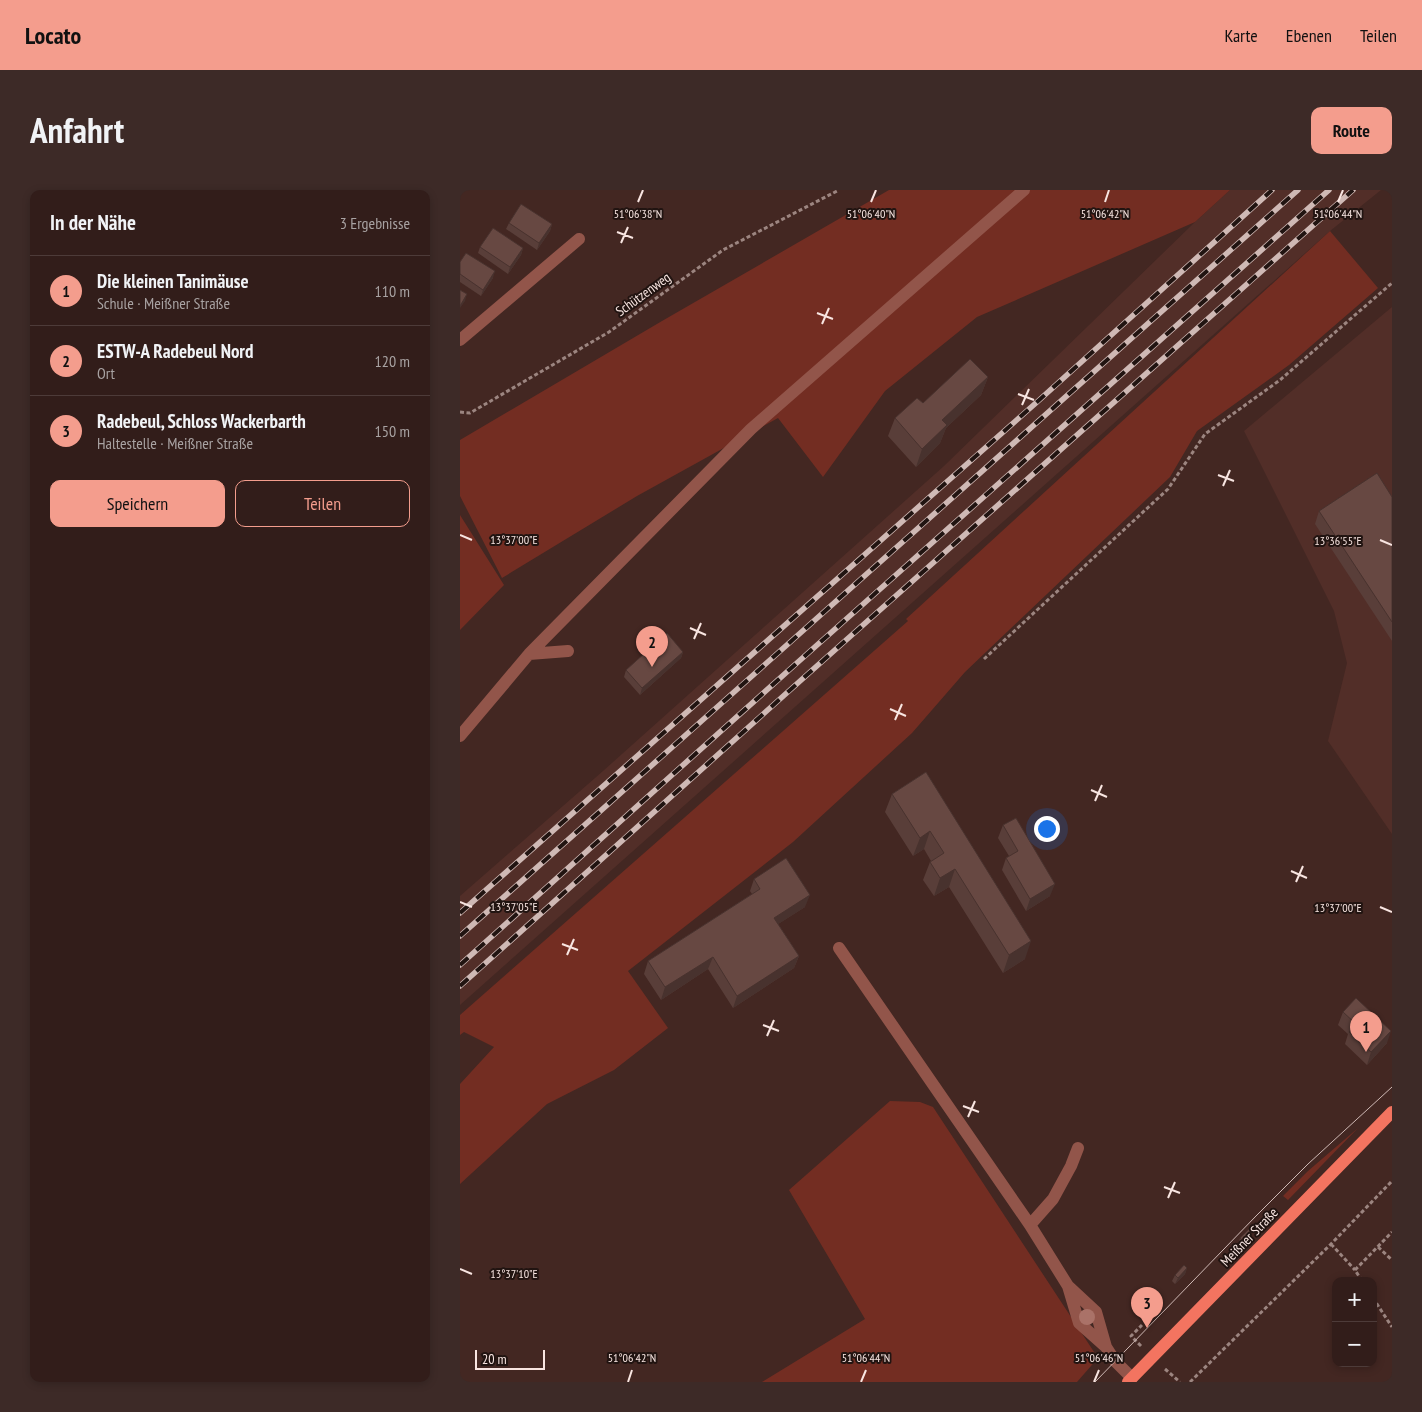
<!DOCTYPE html>
<html lang="de">
<meta charset="utf-8">
<style>
body{margin:0;font-family:"PT Sans Narrow",sans-serif;background:#3d2a27;color:#f1f3f6}
.controls{position:absolute;right:15px;bottom:15px;display:grid;overflow:hidden;border-radius:10px;box-shadow:0 2px 8px #0003}
.controls button{width:45px;height:45px;display:grid;place-items:center;padding:0;border:0;border-bottom:1px solid #4d3b39;background:#321d1a;color:#f1f3f6;font:25px sans-serif}
.scale{position:absolute;left:15px;bottom:12px;width:70px;box-sizing:border-box;padding-left:5px;border:2px solid #f8e5e1;border-top:0;font-size:14px;line-height:18px;white-space:nowrap;color:#f8e5e1;-webkit-text-stroke:4px #211411;paint-order:stroke}
.you{position:absolute;left:586px;top:638px;width:18px;height:18px;margin:-12px;border:4px solid #fff;border-radius:50%;background:#1a73e8;box-shadow:0 0 0 8px #1a73e833}
.badge{display:grid;place-items:center;width:32px;height:32px;border-radius:50%;background:#f49d8d;color:#111;font-size:16px;font-weight:700}
.pin{position:absolute;translate:-50% -41px;filter:drop-shadow(0 1px 2px #0008)}
.pin::after{content:'';position:absolute;top:26px;width:18px;height:15px;background:inherit;clip-path:polygon(0 0,100% 0,50% 100%)}
.list{margin:0;padding:0;list-style:none}
h2{display:flex;justify-content:space-between;align-items:center;height:65px;margin:0;padding:0 20px;font-size:21px}
h2 small{font-size:16px;font-weight:400;color:#a8a2a2}
.list li{display:grid;grid-template-columns:32px 1fr auto;gap:15px;align-items:center;box-sizing:border-box;height:70px;padding:0 20px;border-top:1px solid #4d3b39}
.list b{display:block;font-size:19px;white-space:nowrap}
.list p{margin:0;font-size:16px;white-space:nowrap;color:#a8a2a2}
.list em{font-size:16px;font-style:normal;color:#a8a2a2}
.actions{display:flex;gap:10px;padding:15px 20px}
.actions a{flex:1;padding:11px 0;border:1px solid #f49d8d;border-radius:10px;text-align:center;font-size:18px;color:#f49d8d}
.actions .main{background:#f49d8d;color:#111}
.map{position:relative;flex:none;width:932px;height:1192px;overflow:hidden;border-radius:10px}
header{display:flex;align-items:center;gap:30px;box-sizing:border-box;height:70px;padding:0 25px;background:#f49d8d;color:#111}
header strong{font-size:24px}
nav{display:flex;gap:28px;margin-inline-start:auto;font-size:18px}
.intro{display:flex;align-items:center;justify-content:space-between;box-sizing:border-box;height:120px;padding:0 30px}
h1{margin:0;font-size:35px}
.button{padding:12px 22px;border-radius:10px;background:#f49d8d;color:#111;font-size:18px;font-weight:700}
main{display:flex;gap:30px;padding:0 30px}
aside{flex:1;background:#321d1a;border-radius:10px;box-shadow:0 2px 8px #0003}
.map>svg:first-child{display:block}
.built{fill:#522e28}
.green{fill:#732d22}
.lines{fill:none;stroke-linecap:round;stroke-linejoin:round}
.path{stroke:#9c8580;stroke-width:3;stroke-dasharray:4 2.5;stroke-linecap:butt}
.minor{stroke:#92554a;stroke-width:12}
.major{stroke:#f37460;stroke-width:12}
.tram{stroke:#cfb9b5;stroke-width:1}
.rail-casing{stroke:#cfb9b5;stroke-width:5.5}
.rail{stroke:#211411;stroke-width:4;stroke-dasharray:11;stroke-linecap:butt}
.tree{fill:#aa7268}
.wall{fill:#593e39}
.shaded-wall{fill:#48322e}
.building{fill:#674842;stroke:#48322e}
.ticks{fill:none;stroke:#f8e5e1;stroke-width:2}
.labels{text-anchor:middle;dominant-baseline:central;stroke-width:4;stroke-linejoin:round;paint-order:stroke}
.street-label{font-size:14px;fill:#f8e5e1;stroke:#211411}
.ticks-label{font-size:12px;text-anchor:middle;fill:#f8e5e1;stroke:#211411;stroke-width:4;stroke-linejoin:round;paint-order:stroke}
</style>
<header>
<strong>Locato</strong>
<nav><a>Karte</a><a>Ebenen</a><a>Teilen</a></nav>
</header>
<div class="intro"><h1>Anfahrt</h1><a class="button">Route</a></div>
<main>
<aside>
<h2>In der Nähe<small>3 Ergebnisse</small></h2>
<ul class="list">
<li><span class="badge">1</span><div><b>Die kleinen Tanimäuse</b><p>Schule · Meißner Straße</p></div><em>110 m</em></li>
<li><span class="badge">2</span><div><b>ESTW-A Radebeul Nord</b><p>Ort</p></div><em>120 m</em></li>
<li><span class="badge">3</span><div><b>Radebeul, Schloss Wackerbarth</b><p>Haltestelle · Meißner Straße</p></div><em>150 m</em></li>
</ul>
<div class="actions"><a class="main">Speichern</a><a>Teilen</a></div>
</aside>
<div class="map">
<svg width="932" height="1192" viewBox="0 0 932 1192">
<rect width="100%" height="100%" fill="#432722"/>
<!-- built -->
<path class="built" d="M 770,0 L 921,0 L 870,41 L 0,815 L 0,706 L 143,581 L 484,276 L 735,32 Z
M 932,117 L 932,644 L 868,551 L 887,473 L 874,421 L 784,241 Z"/>
<!-- green -->
<path class="green" d="M 429,0 L 770,0 L 735,32 L 517,127 L 425,201 L 363,287 L 318,228 L 177,306 L 42,388 L 0,306 L 0,250 L 202,131 Z
M 870,41 L 918,98 L 829,175 L 737,241 L 710,287 L 505,482 L 452,543 L 333,652 L 168,781 L 208,838 L 154,880 L 87,914 L 0,994 L 0,894 L 34,857 L 4,842 L 0,845 L 0,825 L 448,431 L 446,429 Z
M 0,325 L 44,395 L 0,440 Z
M 430,911 L 460,912 L 473,917 L 638,1168 L 617,1192 L 302,1192 L 405,1129 L 329,1000 Z
M 898,938 L 828,1010 L 823,1006 L 848,981 Z"/>
<g class="lines">
<!-- path -->
<path class="path" d="M 0,222 L 10,223 L 149,142 L 263,60 L 379,0
M 524,469 L 708,299 L 745,244 L 820,190 L 932,93
M 871,1054 L 895,1080
M 918,1057 L 932,1070
M 902,1091 L 895,1080 L 932,1042
M 913,1108 L 932,1137
M 681,1156 L 671,1146 L 682,1135
M 705,1179 L 720,1192
M 730,1192 L 871,1054 L 932,991"/>
<!-- minor -->
<path class="minor" d="M 0,150 L 119,49
M 69,464 L 291,239 L 564,0
M 0,546 L 69,464 L 108,461
M 379,758 L 570,1035 L 608,1096 L 636,1122 L 646,1157 L 655,1171 L 672,1188
M 570,1035 L 593,1009 L 611,976 L 618,958
M 608,1096 L 619,1133 L 646,1157"/>
<!-- major -->
<path class="major" d="M 668,1192 L 932,922"/>
<!-- tram -->
<path class="tram" d="M 635,1192 L 796,1026 L 848,974 L 932,897"/>
<defs>
<path id="rail" d="M 0,723 L 577,212 L 812,0
M 0,746 L 838,0
M 0,775 L 338,472 L 869,0
M 0,796 L 349,483 L 893,0"/>
</defs>
<!-- rail casing -->
<use href="#rail" class="rail-casing"/>
<!-- rail -->
<use href="#rail" class="rail"/>
</g>
<!-- trees -->
<circle class="tree" cx="627" cy="1127" r="8"/>
<!-- wall -->
<path class="wall" d="M 49,33 L 92,34 L 90,41 L 77,60 L 46,39 Z
M 20,57 L 63,58 L 61,65 L 48,84 L 18,63 Z
M 0,72 L 33,88 L 21,106 L 0,92 Z
M 528,187 L 521,205 L 486,238 L 480,253 L 456,277 L 428,246 L 435,228 L 463,213 Z
M 932,307 L 932,451 L 855,334 L 859,321 Z
M 223,462 L 221,468 L 180,505 L 164,487 L 166,480 Z
M 466,582 L 565,769 L 543,783 L 489,697 L 474,706 L 463,690 L 470,672 L 471,671 L 464,659 L 453,666 L 425,622 L 432,604 Z
M 543,635 L 590,706 L 566,721 L 542,680 L 546,668 L 549,666 L 538,648 Z
M 294,689 L 345,717 L 318,734 L 339,766 L 334,778 L 273,818 L 248,779 L 201,810 L 184,784 L 188,771 L 292,704 L 290,701 Z
M 883,822 L 927,853 L 907,875 L 885,854 L 888,844 L 878,835 Z
M 780,1048 L 790,1048 L 781,1058 L 778,1054 Z
M 727,1078 L 725,1084 L 715,1094 L 712,1091 L 715,1085 Z"/>
<!-- shaded-wall -->
<path class="shaded-wall" d="M 92,34 L 90,41 L 77,60 L 79,53 Z
M 63,58 L 61,65 L 48,84 L 50,77 Z
M 35,81 L 33,88 L 21,106 L 23,100 Z
M 7,104 L 5,111 L 0,118 L 0,116 Z
M 528,187 L 521,205 L 486,238 L 480,253 L 456,277 L 462,259 L 482,230 Z
M 223,462 L 221,468 L 180,505 L 182,498 Z
M 470,641 L 464,659 L 453,666 L 460,648 Z
M 495,679 L 489,697 L 474,706 L 480,688 Z
M 595,694 L 590,706 L 566,721 L 570,709 Z
M 350,705 L 345,717 L 309,740 L 314,728 Z
M 571,751 L 565,769 L 543,783 L 549,765 Z
M 339,766 L 334,778 L 273,818 L 277,806 Z
M 253,767 L 248,779 L 201,810 L 205,797 Z
M 931,841 L 927,853 L 907,875 L 911,862 Z
M 792,1042 L 790,1048 L 781,1058 L 783,1051 Z
M 727,1078 L 725,1084 L 715,1094 L 718,1088 Z"/>
<!-- building -->
<path class="building" d="M 61,14 L 92,34 L 79,53 L 49,33 Z
M 33,38 L 63,58 L 50,77 L 20,57 Z
M 6,63 L 35,81 L 23,100 L 0,84 L 0,72 Z
M 0,100 L 7,104 L 0,116 Z
M 510,169 L 528,187 L 482,230 L 487,235 L 462,259 L 435,228 L 457,208 L 463,213 Z
M 917,283 L 932,307 L 932,432 L 859,321 Z
M 207,443 L 223,462 L 182,498 L 166,480 Z
M 466,582 L 571,751 L 549,765 L 495,679 L 480,688 L 470,672 L 484,663 L 470,641 L 460,648 L 432,604 Z
M 556,628 L 595,694 L 570,709 L 546,668 L 558,661 L 543,635 Z
M 326,668 L 350,705 L 314,728 L 339,766 L 277,806 L 253,767 L 205,797 L 188,771 L 300,699 L 294,689 Z
M 896,808 L 931,841 L 911,862 L 889,842 L 896,834 L 883,822 Z
M 789,1039 L 792,1042 L 783,1051 L 780,1048 Z
M 724,1075 L 727,1078 L 718,1088 L 715,1085 Z"/>
<!-- ticks -->
<path class="ticks" d="M 178,12 L 183,0M 411,12 L 416,0M 645,12 L 649,0M 878,12 L 883,0M 157,42 L 173,48M 161,53 L 168,37M 357,123 L 373,129M 362,134 L 369,118M 558,204 L 574,210M 562,215 L 569,199M 758,285 L 774,291M 763,296 L 770,280M 0,345 L 12,350M 920,350 L 932,355M 230,438 L 246,445M 234,449 L 241,433M 430,519 L 446,526M 435,530 L 442,514M 631,600 L 647,607M 635,611 L 642,595M 831,681 L 847,688M 836,692 L 843,676M 0,712 L 12,717M 920,717 L 932,722M 102,754 L 118,760M 107,765 L 114,749M 303,835 L 319,841M 307,846 L 314,830M 503,916 L 519,922M 508,927 L 515,911M 704,997 L 720,1003M 708,1008 L 715,992M 0,1079 L 12,1084M 168,1192 L 172,1180M 401,1192 L 406,1180M 634,1192 L 639,1180"/>
<g class="labels">
<!-- street labels -->
<g class="street-label">
<text transform="translate(183 104) rotate(-36)">Schützenweg</text>
<text transform="translate(789 1047) rotate(-46)">Meißner Straße</text>
</g>
</g>
<g class="ticks-label">
<text x="178" y="28">51°06'38"N</text>
<text x="645" y="28">51°06'42"N</text>
<text x="411" y="28">51°06'40"N</text>
<text x="878" y="28">51°06'44"N</text>
<text x="54" y="354">13°37'00"E</text>
<text x="878" y="355">13°36'55"E</text>
<text x="54" y="721">13°37'05"E</text>
<text x="878" y="722">13°37'00"E</text>
<text x="54" y="1088">13°37'10"E</text>
<text x="172" y="1172">51°06'42"N</text>
<text x="406" y="1172">51°06'44"N</text>
<text x="639" y="1172">51°06'46"N</text>
</g>
</svg>
<div class="controls">
<button>+</button>
<button>−</button>
</div>
<div class="scale">20 m</div>
<div class="you"></div>
<div class="pin badge" style="left:906px;top:862px">1</div>
<div class="pin badge" style="left:192px;top:477px">2</div>
<div class="pin badge" style="left:687px;top:1138px">3</div>
</div>
</main>
